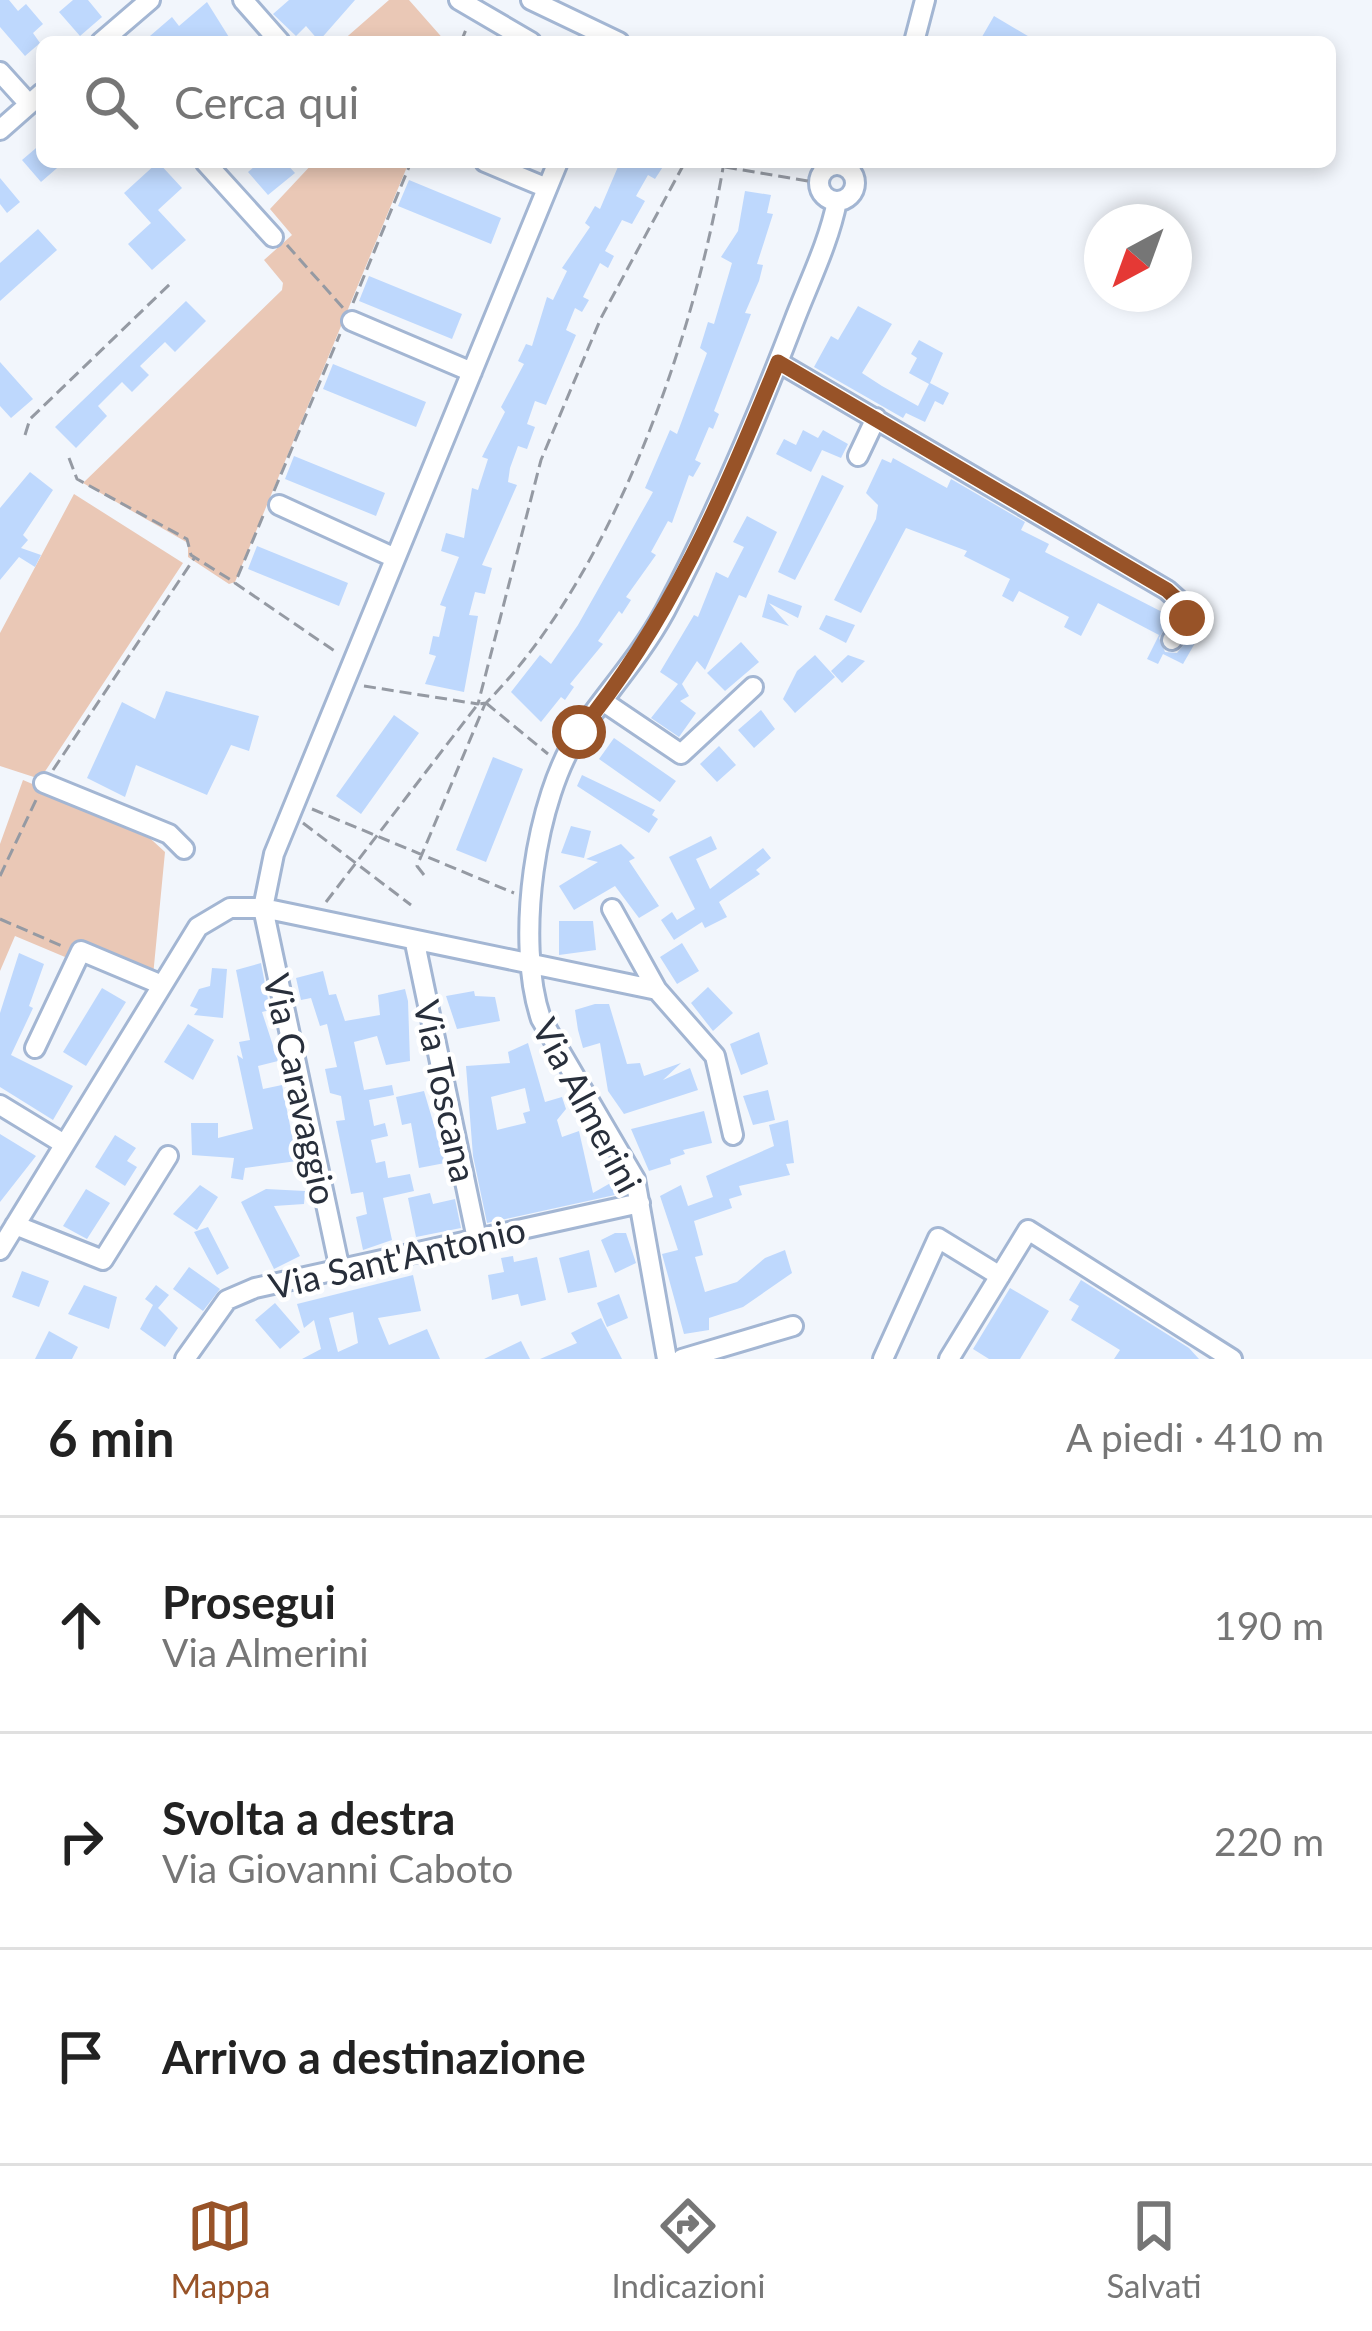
<!DOCTYPE html>
<html lang="it">
<meta charset="utf-8">
<style>
body{margin:0;font-family:Lato,sans-serif;background:#f6f6f6;color:#222}
.compass{position:absolute;left:1084px;top:204px;width:108px;height:108px;border-radius:50%;background:#fff;box-shadow:0 6px 18px #0003;rotate:221deg}
.stop{position:absolute;width:36px;height:36px;margin:-27px;border:9px solid #985328;border-radius:50%;background:#fff}
.stop.end{background:#985328;border-color:#fff;box-shadow:0 3px 12px #0008}
.list{margin:0;padding:0;list-style:none}
h2{display:flex;justify-content:space-between;align-items:center;height:156px;margin:0;padding:0 48px;font-size:51px}
h2 small{font-size:39px;font-weight:400;color:#767676}
.list li{display:grid;grid-template-columns:78px 1fr auto;gap:36px;align-items:center;box-sizing:border-box;height:216px;padding:0 48px;border-top:3px solid #e0e0e0}
.list b{display:block;font-size:45px;white-space:nowrap}
.list p{margin:0;font-size:39px;white-space:nowrap;color:#767676}
.list em{font-size:39px;font-style:normal;color:#767676}
.icon{flex:none;width:66px;height:66px;fill:none;stroke:currentColor;stroke-width:2;stroke-linecap:round;stroke-linejoin:round}
.map{position:relative;flex:none;width:1372px;height:1359px;overflow:hidden}
.search{position:absolute;background:#fff;box-shadow:0 6px 18px #0003;left:36px;right:36px;top:36px;height:132px;display:flex;align-items:center;gap:30px;box-sizing:border-box;padding:0 42px;border-radius:18px;color:#767676;font-size:45px}
.sheet{height:804px;background:#fff}
nav{display:flex;justify-content:space-around;align-items:center;box-sizing:border-box;height:168px;border-top:3px solid #e0e0e0;background:#fff;font-size:33px;color:#767676}
nav a{display:grid;justify-items:center;gap:6px}
nav .on{color:#985328}
.map>svg:first-child{display:block}
.green{fill:#eac8b6}
.building{fill:#bed8fd;fill-rule:evenodd}
.lines{fill:none;stroke-linecap:round;stroke-linejoin:round}
.minor-casing{stroke:#a3b6d3;stroke-width:24}
.path{stroke:#959aa3;stroke-width:3;stroke-dasharray:12 6;stroke-linecap:butt}
.minor{stroke:#fff;stroke-width:18}
.route{stroke:#985328;stroke-width:15}
.labels{text-anchor:middle;dominant-baseline:central;stroke-width:9;stroke-linejoin:round;paint-order:stroke}
.street-label{font-size:36px;fill:#282f3b;stroke:#fff}
</style>
<div class="map">
<svg width="1372" height="1359" viewBox="0 0 1372 1359">
<rect width="100%" height="100%" fill="#f2f6fc"/>
<!-- green -->
<path class="green" d="M 389,0 L 409,0 L 446,42 L 341,42 Z
M 314,162 L 409,162 L 235,582 L 229,584 L 188,557 L 188,543 L 83,483 L 282,290 L 283,283 L 264,260 L 292,235 L 270,209 Z
M 74,494 L 183,563 L 40,779 L 0,766 L 0,633 Z
M 23,780 L 141,830 L 165,852 L 153,976 L 71,952 L 65,957 L 15,936 L 0,971 L 0,844 Z"/>
<!-- building -->
<path class="building" d="M 0,0 L 9,0 L 18,11 L 26,4 L 43,24 L 33,33 L 40,43 L 25,56 L 0,27 Z
M 73,0 L 88,0 L 102,17 L 80,36 L 59,12 Z
M 289,0 L 355,0 L 319,41 L 306,26 L 296,36 L 273,14 Z
M 207,2 L 232,42 L 143,42 L 172,17 L 179,26 Z
M 994,16 L 1038,42 L 979,42 Z
M 42,143 L 42,162 L 64,162 L 41,182 L 22,160 Z
M 158,162 L 182,188 L 158,210 L 186,240 L 152,270 L 128,244 L 151,223 L 124,193 Z
M 260,162 L 285,162 L 295,173 L 268,195 L 248,172 Z
M 620,162 L 666,162 L 655,179 L 648,175 L 636,196 L 645,201 L 632,224 L 622,220 L 605,251 L 614,256 L 608,268 L 600,263 L 583,297 L 589,300 L 582,312 L 575,308 L 566,330 L 576,335 L 546,405 L 535,401 L 527,424 L 535,427 L 527,449 L 518,446 L 510,468 L 508,482 L 517,485 L 482,565 L 492,568 L 485,594 L 475,592 L 469,615 L 478,616 L 464,692 L 425,684 L 436,656 L 429,654 L 433,636 L 439,637 L 446,607 L 440,605 L 459,557 L 441,551 L 446,533 L 464,538 L 472,488 L 478,490 L 488,459 L 482,457 L 505,412 L 501,407 L 524,364 L 518,361 L 526,344 L 532,346 L 547,297 L 553,300 L 567,271 L 562,268 L 590,227 L 585,223 L 595,206 L 600,209 Z
M 0,178 L 20,202 L 7,213 L 0,204 Z
M 409,180 L 501,218 L 491,244 L 398,206 Z
M 745,191 L 771,195 L 767,213 L 773,214 L 757,264 L 763,265 L 759,281 L 745,313 L 751,314 L 714,411 L 719,414 L 713,429 L 709,427 L 695,460 L 701,463 L 693,477 L 689,475 L 672,523 L 668,521 L 651,552 L 656,555 L 626,597 L 631,600 L 622,614 L 619,611 L 598,641 L 603,644 L 570,684 L 574,687 L 565,700 L 561,697 L 541,722 L 511,692 L 540,655 L 551,664 L 578,625 L 653,492 L 645,488 L 670,430 L 677,434 L 707,353 L 700,348 L 708,322 L 714,324 L 732,263 L 721,257 L 738,231 Z
M 38,229 L 57,250 L 0,301 L 0,263 Z
M 369,276 L 462,314 L 452,339 L 359,301 Z
M 186,301 L 206,321 L 175,352 L 165,342 L 140,366 L 149,375 L 132,392 L 122,382 L 98,406 L 107,416 L 76,448 L 55,427 Z
M 858,306 L 892,324 L 862,373 L 882,386 L 918,406 L 929,384 L 909,373 L 917,358 L 911,354 L 919,340 L 943,353 L 930,383 L 949,393 L 943,405 L 935,401 L 925,422 L 906,413 L 903,418 L 814,367 L 831,336 L 838,340 Z
M 0,362 L 33,399 L 11,418 L 0,406 Z
M 333,364 L 426,402 L 416,427 L 323,389 Z
M 803,430 L 818,438 L 823,430 L 848,444 L 841,458 L 822,450 L 811,472 L 776,454 L 784,439 L 796,445 Z
M 294,456 L 385,493 L 376,516 L 285,479 Z
M 893,458 L 947,488 L 951,479 L 1025,522 L 1021,530 L 1049,544 L 1045,552 L 1172,617 L 1159,638 L 1165,652 L 1177,653 L 1194,632 L 1199,636 L 1183,664 L 1163,654 L 1158,664 L 1147,659 L 1159,635 L 1098,603 L 1081,636 L 1064,627 L 1069,617 L 1019,591 L 1013,602 L 1002,596 L 1010,579 L 964,556 L 967,551 L 906,528 L 861,613 L 834,600 L 876,519 L 878,505 L 866,493 L 882,459 L 891,463 Z
M 30,472 L 53,490 L 23,535 L 28,540 L 21,548 L 41,555 L 35,567 L 19,557 L 0,580 L 0,508 Z
M 822,475 L 844,486 L 795,580 L 778,572 Z
M 747,516 L 777,532 L 746,598 L 739,595 L 705,670 L 697,661 L 682,684 L 689,696 L 680,701 L 696,713 L 679,737 L 651,718 L 678,684 L 660,672 L 694,615 L 698,617 L 716,572 L 728,578 L 744,547 L 733,542 Z
M 257,546 L 348,583 L 339,606 L 248,569 Z
M 768,594 L 802,606 L 798,618 L 769,603 L 789,626 L 762,617 Z
M 826,615 L 855,625 L 846,643 L 819,629 Z
M 741,642 L 759,662 L 725,691 L 707,673 Z
M 815,655 L 835,677 L 795,713 L 783,699 L 797,671 Z
M 848,655 L 865,661 L 842,683 L 831,671 Z
M 166,691 L 259,716 L 249,751 L 231,745 L 207,795 L 136,765 L 125,797 L 87,778 L 122,702 L 155,719 Z
M 761,710 L 775,729 L 754,748 L 738,730 Z
M 394,715 L 419,733 L 361,814 L 336,796 Z
M 614,738 L 676,781 L 660,802 L 599,759 Z
M 719,746 L 736,765 L 717,782 L 700,764 Z
M 493,757 L 523,769 L 486,862 L 456,850 Z
M 582,775 L 655,810 L 652,815 L 658,819 L 649,833 L 577,786 Z
M 571,826 L 591,831 L 584,858 L 561,853 Z
M 711,836 L 717,849 L 696,859 L 710,889 L 763,848 L 771,858 L 756,870 L 760,874 L 719,902 L 727,917 L 705,928 L 702,922 L 674,940 L 661,920 L 672,912 L 677,920 L 695,909 L 669,857 Z
M 621,844 L 635,858 L 629,861 L 659,906 L 639,918 L 615,886 L 574,910 L 559,886 L 598,862 L 586,859 Z
M 559,921 L 593,921 L 596,950 L 559,955 Z
M 682,943 L 699,971 L 677,984 L 660,957 Z
M 19,953 L 44,964 L 29,1006 L 33,1008 L 11,1055 L 73,1086 L 53,1120 L 0,1087 L 0,1013 Z
M 261,963 L 270,1010 L 262,1012 L 278,1061 L 258,1066 L 263,1089 L 282,1085 L 297,1161 L 245,1168 L 243,1180 L 231,1178 L 234,1158 L 192,1155 L 191,1123 L 218,1123 L 218,1138 L 253,1129 L 237,1055 L 243,1059 L 239,1042 L 250,1040 L 236,970 Z
M 212,968 L 227,969 L 223,1018 L 194,1015 L 198,1009 L 190,1006 L 199,989 L 210,986 Z
M 323,971 L 329,995 L 336,994 L 345,1021 L 380,1015 L 378,995 L 405,989 L 408,1001 L 410,1061 L 386,1065 L 377,1036 L 354,1042 L 364,1090 L 392,1085 L 394,1095 L 369,1100 L 374,1126 L 385,1123 L 388,1136 L 371,1140 L 376,1163 L 385,1161 L 388,1178 L 410,1174 L 414,1191 L 383,1198 L 392,1240 L 363,1250 L 356,1217 L 367,1214 L 363,1192 L 351,1194 L 336,1121 L 345,1120 L 341,1096 L 330,1093 L 325,1069 L 337,1067 L 327,1024 L 320,1026 L 311,998 L 301,1000 L 296,978 Z
M 708,987 L 733,1013 L 713,1031 L 691,1003 Z
M 102,988 L 126,1002 L 86,1066 L 63,1052 Z
M 474,991 L 475,996 L 495,997 L 500,1021 L 457,1029 L 446,996 Z
M 595,1004 L 609,1004 L 627,1064 L 640,1063 L 644,1076 L 681,1063 L 663,1080 L 690,1068 L 698,1090 L 624,1114 L 608,1091 L 600,1043 L 583,1048 L 578,1030 L 575,1010 Z
M 188,1024 L 214,1040 L 193,1080 L 164,1062 Z
M 759,1032 L 768,1064 L 741,1075 L 730,1044 Z
M 528,1043 L 545,1102 L 562,1097 L 566,1109 L 557,1120 L 562,1137 L 579,1131 L 593,1193 L 614,1181 L 624,1193 L 487,1223 L 473,1156 L 466,1066 L 510,1063 L 508,1052 ZM 525,1088 L 530,1111 L 523,1113 L 526,1123 L 497,1130 L 491,1097 Z
M 768,1090 L 775,1120 L 753,1125 L 743,1096 Z
M 424,1091 L 445,1163 L 419,1168 L 411,1123 L 402,1125 L 396,1097 Z
M 704,1111 L 712,1143 L 683,1150 L 685,1154 L 670,1159 L 671,1164 L 649,1171 L 631,1129 Z
M 788,1120 L 794,1163 L 786,1164 L 790,1175 L 739,1186 L 742,1195 L 729,1199 L 732,1208 L 694,1221 L 703,1255 L 695,1257 L 705,1292 L 737,1282 L 765,1258 L 785,1250 L 792,1273 L 743,1307 L 709,1318 L 709,1330 L 684,1334 L 662,1254 L 678,1250 L 660,1196 L 681,1185 L 688,1206 L 713,1197 L 706,1176 L 774,1146 L 769,1125 Z
M 0,1134 L 36,1156 L 0,1202 Z
M 115,1135 L 136,1148 L 127,1161 L 137,1167 L 125,1186 L 95,1167 Z
M 200,1185 L 218,1197 L 197,1230 L 173,1214 Z
M 86,1189 L 110,1203 L 87,1239 L 63,1226 Z
M 266,1189 L 305,1191 L 304,1204 L 274,1206 L 300,1256 L 274,1269 L 241,1202 Z
M 430,1193 L 433,1204 L 455,1199 L 461,1228 L 416,1237 L 408,1198 Z
M 208,1227 L 229,1268 L 217,1275 L 194,1232 Z
M 615,1233 L 626,1233 L 636,1263 L 615,1273 L 601,1240 Z
M 589,1250 L 597,1287 L 568,1293 L 559,1258 Z
M 513,1256 L 514,1262 L 537,1257 L 546,1300 L 521,1306 L 518,1294 L 492,1300 L 488,1275 L 504,1272 L 501,1258 Z
M 189,1267 L 220,1289 L 203,1311 L 173,1289 Z
M 22,1271 L 49,1281 L 39,1307 L 12,1297 Z
M 413,1275 L 421,1311 L 378,1318 L 389,1345 L 427,1329 L 440,1359 L 302,1359 L 321,1349 L 314,1320 L 304,1328 L 297,1304 ZM 353,1312 L 358,1343 L 338,1352 L 329,1318 Z
M 1081,1280 L 1189,1348 L 1199,1359 L 1114,1359 L 1120,1350 L 1071,1320 L 1079,1306 L 1069,1300 Z
M 84,1285 L 117,1297 L 109,1329 L 68,1314 Z
M 156,1285 L 169,1295 L 158,1308 L 178,1328 L 165,1347 L 140,1329 L 153,1305 L 145,1299 Z
M 1010,1288 L 1049,1311 L 1020,1359 L 989,1359 L 973,1349 Z
M 619,1294 L 628,1318 L 607,1327 L 597,1303 Z
M 275,1303 L 300,1332 L 280,1349 L 255,1320 Z
M 601,1318 L 622,1359 L 540,1359 L 577,1343 L 571,1333 Z
M 49,1331 L 78,1347 L 72,1359 L 35,1359 Z
M 521,1341 L 530,1359 L 484,1359 Z"/>
<g class="lines">
<defs>
<path id="minor" d="M 243,0 L 280,42
M 459,0 L 531,42
M 531,0 L 619,42
M 101,42 L 150,0
M 914,42 L 925,0
M 0,72 L 29,104
M 0,130 L 42,93
M 205,162 L 273,237
M 485,162 L 547,188
M819 183a18 18 0 1 1 36 0a18 18 0 1 1-36 0Z
M 352,321 L 472,372
M 778,362 L 1167,590 L 1186,607 L 1187,618 L 1172,640
M 858,456 L 876,418
M 279,505 L 395,558
M 604,702 L 681,754 L 753,687
M 44,783 L 169,834 L 184,849
M 263,908 L 274,854 L 558,162
M 263,908 L 340,1270
M 612,909 L 657,990
M 415,943 L 477,1239
M 35,1048 L 81,951 L 162,985
M 0,1105 L 64,1144
M 15,1225 L 103,1260 L 168,1156
M 0,1250 L 198,927 L 230,908 L 263,908 L 657,990 L 715,1056 L 733,1135
M 185,1359 L 227,1300 L 255,1288 L 640,1203
M 667,1359 L 635,1179 L 541,1019 C 515,943 534,797 581,730 C 609,690 641,655 665,611 C 715,517 756,420 794,321 C 809,282 829,242 837,201
M 682,1359 L 793,1326
M 883,1359 L 938,1238 L 1000,1276
M 949,1359 L 1028,1230 L 1232,1359"/>
</defs>
<!-- minor casing -->
<use href="#minor" class="minor-casing"/>
<!-- path -->
<path class="path" d="M 461,42 L 467,27
M 725,167 L 819,183
M 287,245 L 344,309
M 353,303 L 411,162
M 25,435 L 30,419 L 172,282
M 69,458 L 77,479 L 187,539 L 191,555 L 234,582
M 274,491 L 340,334
M 263,516 L 235,583 L 336,652
M 364,686 L 478,704 L 541,460 L 601,318 L 685,162
M 486,703 L 548,754
M 53,770 L 195,557
M 312,809 L 514,893
M 303,823 L 411,905
M 424,875 L 417,866 L 485,704
M 0,876 L 36,800
M 326,902 L 478,704 L 486,703 C 613,575 695,337 724,162
M 0,919 L 62,946"/>
<!-- minor -->
<use href="#minor" class="minor"/>
</g>
<g class="lines">
<!-- route -->
<path class="route" d="M 579,732 C 670,622 724,494 778,362 L 1167,590 L 1186,608 L 1187,618"/>
</g>
<g class="labels">
<!-- street labels -->
<g class="street-label">
<text transform="translate(301 1089) rotate(78)">Via Caravaggio</text>
<text transform="translate(446 1091) rotate(78)">Via Toscana</text>
<text transform="translate(588 1105) rotate(62)">Via Almerini</text>
<text transform="translate(397 1257) rotate(-13)">Via Sant'Antonio</text>
</g>
</g>
</svg>
<svg class="compass" viewBox="-18 -18 36 36"><path d="M0-13l5 13h-10z" fill="#e53935"/><path d="M0 13l5-13h-10z" fill="#767676"/></svg>
<div class="stop" style="left:579px;top:732px"></div>
<div class="stop end" style="left:1187px;top:618px"></div>
<div class="search"><svg class="icon" aria-label="search" viewBox="0 0 24 24"><circle cx="10" cy="10" r="6"/><path d="M15 15l6 6"/></svg>Cerca qui</div>
</div>
<section class="sheet">
<h2>6 min<small>A piedi · 410 m</small></h2>
<ul class="list">
<li><svg class="icon" aria-label="ahead" viewBox="0 0 24 24"><path d="M12 20V5M6 11l6-6 6 6"/></svg><div><b>Prosegui</b><p>Via Almerini</p></div><em>190 m</em></li>
<li><svg class="icon" aria-label="right" viewBox="0 0 24 24"><path d="M7 20v-9h11M14 6l5 5-5 5"/></svg><div><b>Svolta a destra</b><p>Via Giovanni Caboto</p></div><em>220 m</em></li>
<li><svg class="icon" aria-label="arrive" viewBox="0 0 24 24"><path d="M6 21V4h12l-3 4 3 4H6"/></svg><div><b>Arrivo a destinazione</b></div></li>
</ul>
</section>
<nav>
<a class="on"><svg class="icon" aria-label="map" viewBox="0 0 24 24"><path d="M3 6l6-2 6 2 6-2v14l-6 2-6-2-6 2zM9 4v14M15 6v14"/></svg>Mappa</a>
<a><svg class="icon" aria-label="directions" viewBox="0 0 24 24"><path d="M12 3l9 9-9 9-9-9zM9 14v-3h6M13 9l2 2-2 2"/></svg>Indicazioni</a>
<a><svg class="icon" aria-label="saved" viewBox="0 0 24 24"><path d="M7 4h10v16l-5-4-5 4z"/></svg>Salvati</a>
</nav>
